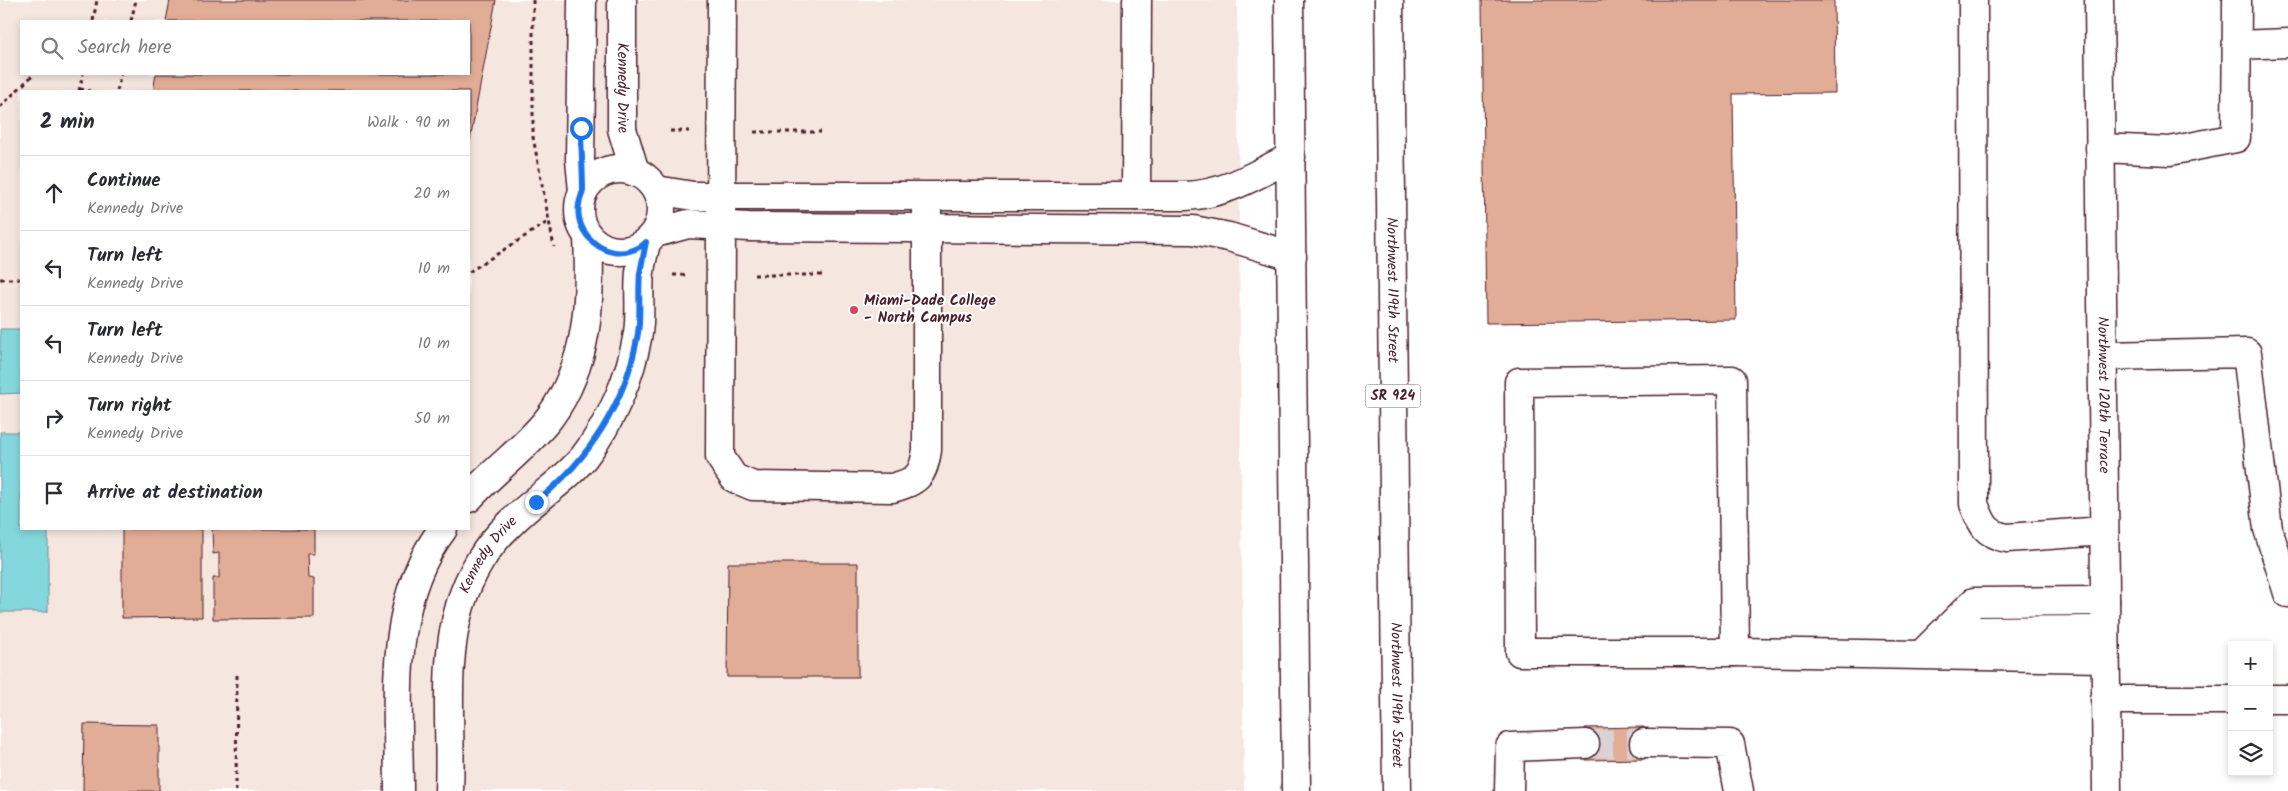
<!DOCTYPE html>
<meta charset="utf-8">
<style>
body{margin:0;font-family:Kalam,sans-serif;background:#f7f7f7;color:#2b2b33}
.controls{position:absolute;right:15px;bottom:15px;display:grid;overflow:hidden;border-radius:0px;box-shadow:0 2px 8px #0003}
.controls button{width:45px;height:45px;display:grid;place-items:center;padding:0;border:0;border-bottom:1px solid #e1e1e2;background:#fff;color:#2b2b33;font:25px sans-serif}
.stop{position:absolute;width:15px;height:15px;margin:-11px;border:4px solid #1a73e8;border-radius:50%;background:#fff}
.stop.end{background:#1a73e8;border-color:#fff;box-shadow:0 1px 5px #0008}
.list{margin:0;padding:0;list-style:none}
h2{display:flex;justify-content:space-between;align-items:center;height:65px;margin:0;padding:0 20px;font-size:21px}
h2 small{font-size:16px;font-weight:400;color:#7c7c81}
.list li{display:grid;grid-template-columns:32px 1fr auto;gap:15px;align-items:center;box-sizing:border-box;height:75px;padding:0 20px;border-top:1px solid #e1e1e2}
.list b{display:block;font-size:19px;white-space:nowrap}
.list p{margin:0;font-size:16px;white-space:nowrap;color:#7c7c81}
.list em{font-size:16px;font-style:normal;color:#7c7c81}
.icon{flex:none;width:28px;height:28px;fill:none;stroke:currentColor;stroke-width:2;stroke-linecap:round;stroke-linejoin:round}
.map{position:relative;flex:none;width:2288px;height:791px;overflow:hidden}
.search{position:absolute;background:#fff;box-shadow:0 2px 8px #0003;left:20px;top:20px;width:450px;height:55px;display:flex;align-items:center;gap:12px;box-sizing:border-box;padding:0 18px;border-radius:0px;color:#7c7c81;font-size:19px}
.panel{position:absolute;background:#fff;box-shadow:0 2px 8px #0003;left:20px;top:90px;width:450px;height:440px;border-radius:0px}
.map>svg:first-child{display:block}
.built{fill:#f6e6e0;fill-rule:evenodd}
.water{fill:#85d7de;stroke:#6d8d96}
.building{fill:#e2ad97;stroke:#4a1f2b}
.lines{fill:none;stroke-linecap:round;stroke-linejoin:round}
.minor-tunnel{stroke:#dbd2d5;stroke-width:28;stroke-dasharray:28 14;stroke-linecap:butt}
.minor-casing{stroke:#4a1f2b;stroke-width:31}
.highway-casing{stroke:#4a1f2b;stroke-width:31}
.path{stroke:#4a1f2b;stroke-width:3;stroke-dasharray:4 4;stroke-linecap:butt}
.minor{stroke:#fff;stroke-width:28}
.highway{stroke:#fff;stroke-width:28}
.route{stroke:#1a73e8;stroke-width:6}
.poi-dot{fill:#d1495b;stroke:#fff;stroke-width:2}
.labels{text-anchor:middle;dominant-baseline:central;stroke-width:4;stroke-linejoin:round;paint-order:stroke}
.shield{fill:#fff;stroke:#80626b;stroke-width:1}
.shield-label{font-size:14px;font-weight:bold;fill:#4a1f2b}
.street-label{font-size:15px;fill:#4a1f2b;stroke:#fff}
.poi-label{font-size:15px;font-weight:bold;fill:#4a1f2b;stroke:#fff;text-anchor:start}
</style>
<div class="map">
<svg width="2288" height="791" viewBox="0 0 2288 791">
<rect width="100%" height="100%" fill="#fff"/>
<filter id="ink" filterUnits="userSpaceOnUse"><feTurbulence type="fractalNoise" baseFrequency=".02" numOctaves="2"/><feDisplacementMap in="SourceGraphic" scale="10" xChannelSelector="R" yChannelSelector="G"/><feConvolveMatrix kernelMatrix="1 2 1 2 8 2 1 2 1" color-interpolation-filters="sRGB"/></filter>
<g filter="url(#ink)">
<!-- built -->
<path class="built" d="M 0,0 L 1237,0 L 1244,791 L 0,791 ZM 21,21 L 469,21 L 469,74 L 21,74 ZM 21,91 L 469,91 L 469,529 L 21,529 Z"/>
<!-- water -->
<path class="water" d="M 0,329 L 21,329 L 21,393 L 0,394 Z
M 0,432 L 21,432 L 21,529 L 48,529 L 48,612 L 0,612 Z"/>
<!-- building -->
<path class="building" d="M 170,0 L 496,0 L 469,146 L 469,91 L 153,91 L 156,74 L 469,74 L 469,21 L 166,21 Z
M 1482,0 L 1834,0 L 1835,93 L 1733,94 L 1736,320 L 1486,323 Z
M 122,529 L 202,529 L 202,617 L 122,618 Z
M 212,529 L 314,529 L 314,554 L 307,554 L 308,578 L 314,579 L 314,618 L 213,619 L 213,578 L 219,578 L 219,553 L 213,554 Z
M 728,563 L 858,563 L 858,677 L 727,677 Z
M 84,724 L 159,725 L 159,791 L 83,791 Z
M 1644,727 L 1645,759 L 1586,760 L 1585,728 Z"/>
<g class="lines">
<!-- minor-tunnel -->
<path class="minor-tunnel" d="M 1585,744 L 1644,743"/>
<defs>
<g id="minor">
<path d="M 582,0 L 580,160 L 583,191"/>
<path id="s1" d="M 622,0 L 622,129 L 635,172"/>
<path d="M 722,0 L 720,457 L 734,478 L 753,486 L 892,488 C 917,481 923,477 927,450 L 927,211"/>
<path d="M 1973,0 L 1974,504 C 1982,524 1985,534 2007,538 L 2104,531"/>
<path id="s2" d="M 2099,0 L 2107,791"/>
<path d="M 2237,45 L 2288,43"/>
<path d="M 2100,148 L 2170,151 L 2236,138 L 2237,0"/>
<circle cx="620" cy="210" r="41"/>
<path d="M 656,190 L 693,196 L 1186,196 C 1227,194 1255,175 1291,157"/>
<path d="M 1136,196 L 1137,0"/>
<path d="M 655,233 L 688,224 L 749,227 L 1193,230 L 1229,237 L 1292,256"/>
<path d="M 2103,356 L 2247,353 L 2268,529 L 2288,593"/>
<path d="M 1732,380 L 1735,652 L 1520,652 L 1519,382 Z"/>
<path d="M 469,498 C 494,470 527,447 550,417 C 589,363 591,300 588,237"/>
<path d="M 1935,649 L 1977,631 L 2105,630"/>
<path d="M 1735,652 L 2105,658"/>
<path d="M 1922,654 L 1974,602 L 2105,601"/>
<path d="M 2269,699 L 2288,699"/>
<path d="M 2105,700 L 2232,700"/>
<path d="M 1644,743 L 1730,744 L 1739,791"/>
<path d="M 399,791 C 399,703 386,603 443,529"/>
<path id="s3" d="M 449,791 C 452,730 442,665 460,606 C 469,575 487,545 511,523 C 534,499 563,483 584,457 C 611,422 631,377 638,333 C 641,313 638,293 640,272 C 641,262 644,252 646,243"/>
<path d="M 1509,791 L 1510,747 L 1585,744"/>
</g>
<g id="highway">
<path d="M 1289,0 L 1296,791"/>
<path id="s4" d="M 1389,0 L 1397,791"/>
</g>
</defs>
<!-- minor casing -->
<use href="#minor" class="minor-casing"/>
<!-- highway casing -->
<use href="#highway" class="highway-casing"/>
<!-- path -->
<path class="path" d="M 533,0 L 533,137 L 554,247
M 93,21 L 97,0
M 131,21 L 136,0
M 80,89 L 90,91
M 79,91 L 83,74
M 117,91 L 121,74
M 0,107 L 34,74
M 670,131 L 689,131
M 754,132 L 821,132
M 469,272 L 549,221
M 673,275 L 689,275
M 754,275 L 823,275
M 0,279 L 21,279
M 236,791 L 237,674"/>
<!-- minor -->
<use href="#minor" class="minor"/>
<!-- highway -->
<use href="#highway" class="highway"/>
</g>
</g>
<g class="lines" filter="url(#ink)">
<!-- route -->
<path class="route" d="M 536,502 C 589,460 627,401 638,333 C 641,313 638,293 640,273 C 642,263 644,252 646,242 C 638,250 624,254 614,252 C 592,248 575,227 579,204 C 580,199 582,195 583,190 C 583,169 581,149 581,128"/>
</g>
<!-- markers -->
<circle class="poi-dot" cx="854" cy="310" r="5"/>
<g class="labels">
<!-- shield labels -->
<rect class="shield" x="1365.5" y="384.5" width="55" height="23" rx="4"/>
<g class="shield-label">
<text x="1393" y="396">SR 924</text>
</g>
<!-- street labels -->
<g class="street-label">
<text stroke="none"><textPath href="#s1" startOffset="88">Kennedy Drive</textPath></text>
<text stroke="none"><textPath href="#s4" startOffset="290">Northwest 119th Street</textPath></text>
<text stroke="none"><textPath href="#s2" startOffset="395">Northwest 120th Terrace</textPath></text>
<text stroke="none"><textPath href="#s3" startOffset="245">Kennedy Drive</textPath></text>
<text stroke="none"><textPath href="#s4" startOffset="695">Northwest 119th Street</textPath></text>
</g>
<!-- poi labels -->
<g class="poi-label">
<text x="864" y="301">Miami-Dade College<tspan x="864" dy="17">- North Campus</tspan></text>
</g>
</g>
</svg>
<div class="controls">
<button>+</button>
<button>−</button>
<button><svg class="icon" aria-label="layers" viewBox="0 0 24 24"><path d="M12 4l9 5-9 5-9-5zM3 14l9 5 9-5"/></svg></button>
</div>
<div class="stop" style="left:581px;top:128px"></div>
<div class="stop end" style="left:536px;top:502px"></div>
<div class="search"><svg class="icon" aria-label="search" viewBox="0 0 24 24"><circle cx="10" cy="10" r="6"/><path d="M15 15l6 6"/></svg>Search here</div>
<section class="panel">
<h2>2 min<small>Walk · 90 m</small></h2>
<ul class="list">
<li><svg class="icon" aria-label="ahead" viewBox="0 0 24 24"><path d="M12 20V5M6 11l6-6 6 6"/></svg><div><b>Continue</b><p>Kennedy Drive</p></div><em>20 m</em></li>
<li><svg class="icon" aria-label="left" viewBox="0 0 24 24"><path d="M17 20v-9H6M10 6l-5 5 5 5"/></svg><div><b>Turn left</b><p>Kennedy Drive</p></div><em>10 m</em></li>
<li><svg class="icon" aria-label="left" viewBox="0 0 24 24"><path d="M17 20v-9H6M10 6l-5 5 5 5"/></svg><div><b>Turn left</b><p>Kennedy Drive</p></div><em>10 m</em></li>
<li><svg class="icon" aria-label="right" viewBox="0 0 24 24"><path d="M7 20v-9h11M14 6l5 5-5 5"/></svg><div><b>Turn right</b><p>Kennedy Drive</p></div><em>50 m</em></li>
<li><svg class="icon" aria-label="arrive" viewBox="0 0 24 24"><path d="M6 21V4h12l-3 4 3 4H6"/></svg><div><b>Arrive at destination</b></div></li>
</ul>
</section>
</div>
